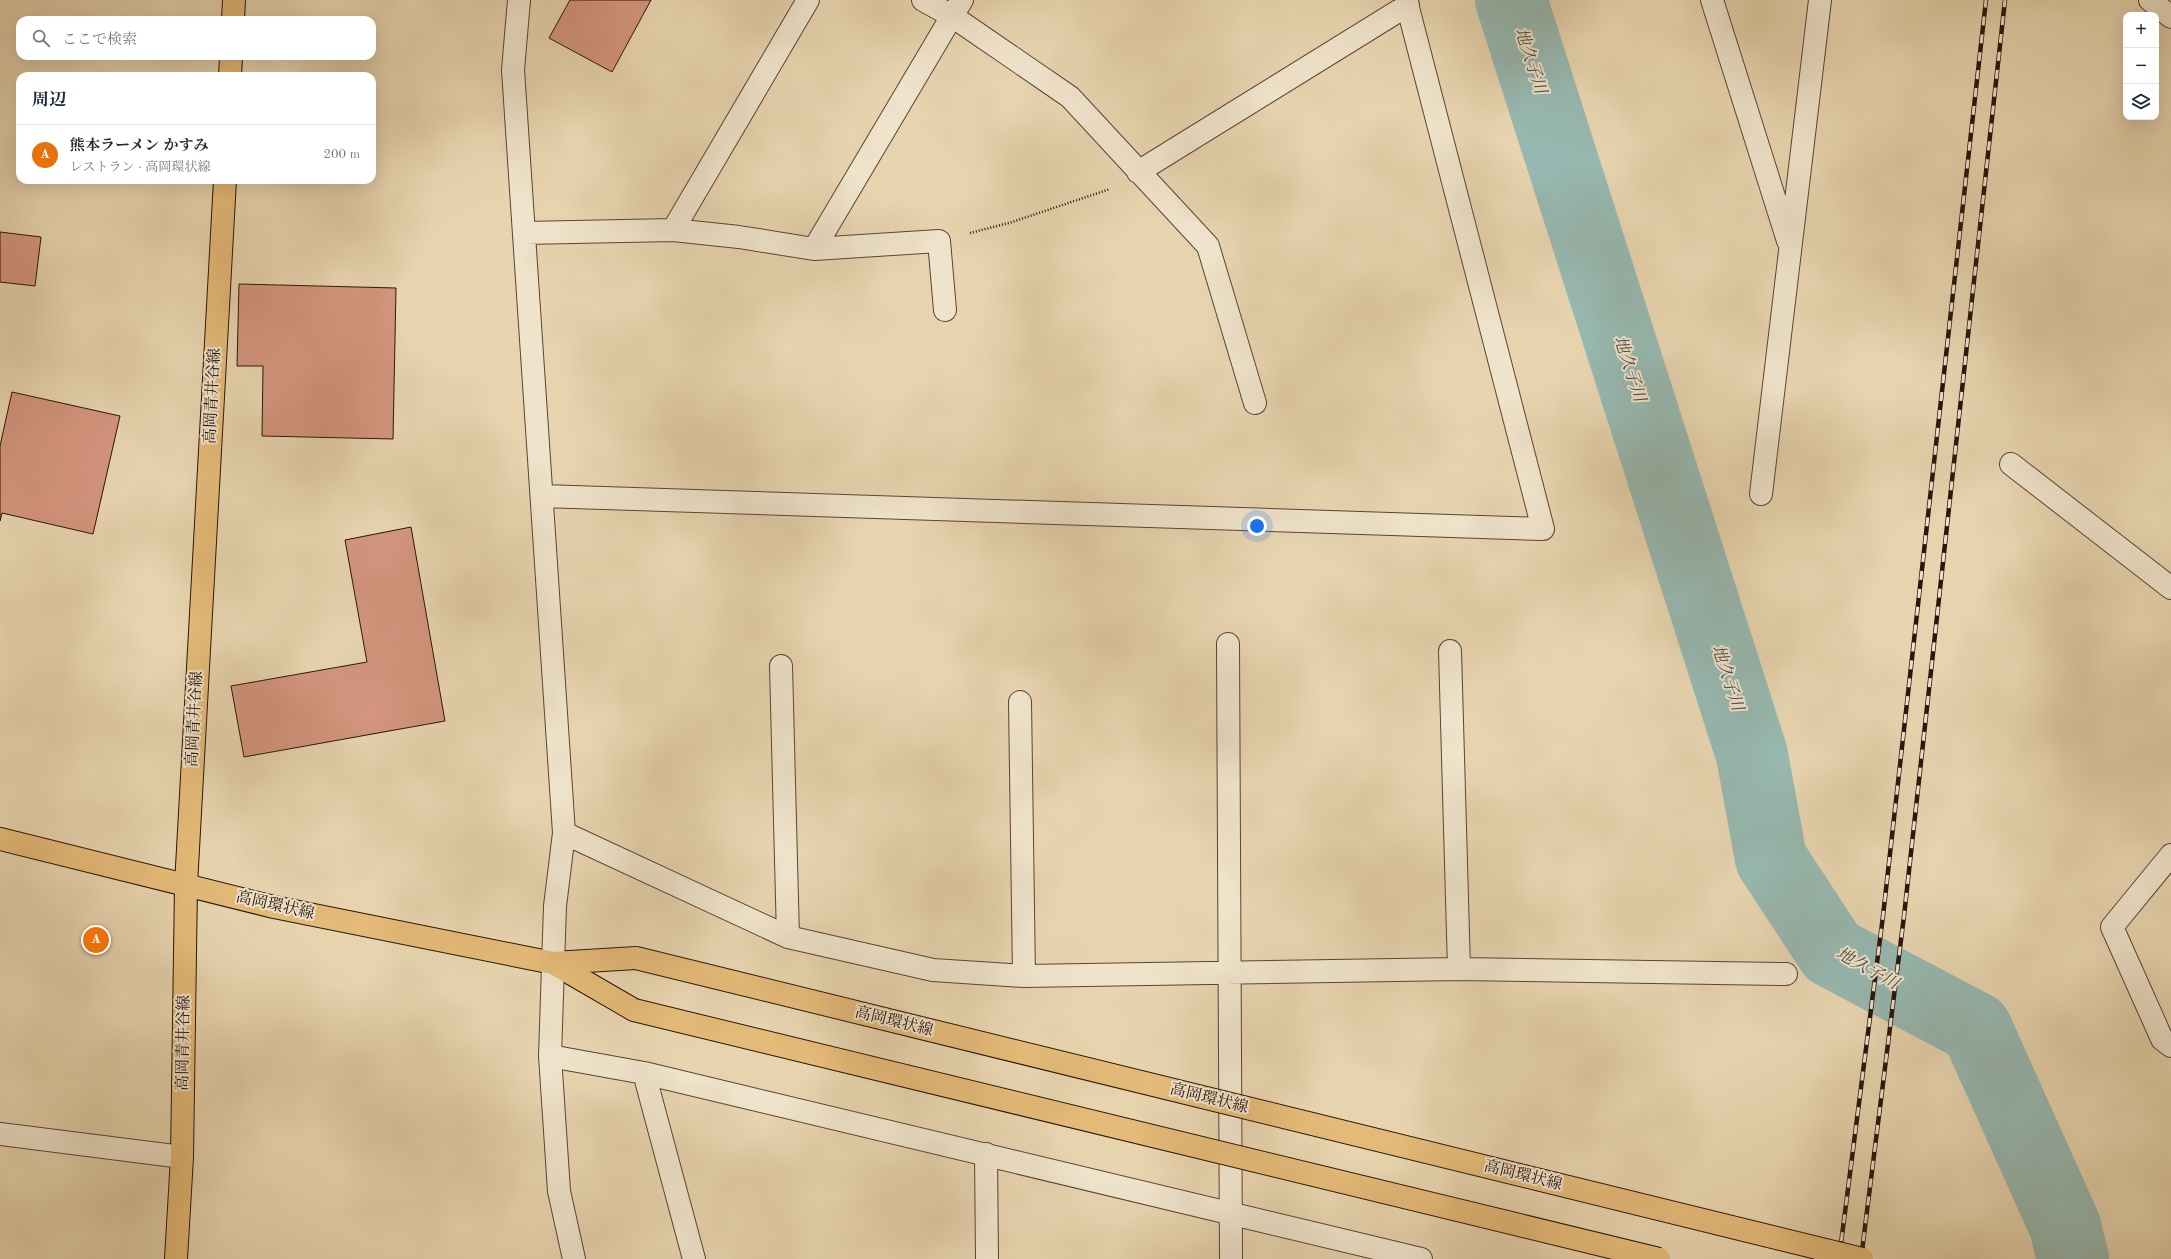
<!DOCTYPE html>
<html lang="ja">
<meta charset="utf-8">
<style>
body{margin:0;font-family:"Old Standard TT","Noto Serif JP",serif;background:#f6f6f7;color:#1f2937}
.controls{position:absolute;right:12px;top:12px;display:grid;overflow:hidden;border-radius:8px;box-shadow:0 4px 16px #0002}
.controls button{width:36px;height:36px;display:grid;place-items:center;padding:0;border:0;border-bottom:1px solid #e0e1e3;background:#fff;color:#1f2937;font:20px sans-serif}
.you{position:absolute;left:1257px;top:526px;width:14px;height:14px;margin:-10px;border:3px solid #fff;border-radius:50%;background:#1a73e8;box-shadow:0 0 0 6px #1a73e833}
.badge{display:grid;place-items:center;width:26px;height:26px;border-radius:50%;background:#db2777;color:#fff;font-size:13px;font-weight:700}
.pin{position:absolute;translate:-50% -50%;border:2px solid #fff;box-shadow:0 1px 4px #0006}
.list{margin:0;padding:0;list-style:none}
h2{display:flex;justify-content:space-between;align-items:center;height:52px;margin:0;padding:0 16px;font-size:17px}
h2 small{font-size:13px;font-weight:400;color:#747a83}
.list li{display:grid;grid-template-columns:26px 1fr auto;gap:12px;align-items:center;box-sizing:border-box;height:60px;padding:0 16px;border-top:1px solid #e0e1e3}
.list b{display:block;font-size:15px;white-space:nowrap}
.list p{margin:0;font-size:13px;white-space:nowrap;color:#747a83}
.list em{font-size:13px;font-style:normal;color:#747a83}
.icon{flex:none;width:22px;height:22px;fill:none;stroke:currentColor;stroke-width:2;stroke-linecap:round;stroke-linejoin:round}
.map{position:relative;flex:none;width:2171px;height:1259px;overflow:hidden}
.search{position:absolute;background:#fff;box-shadow:0 4px 16px #0002;left:16px;top:16px;width:360px;height:44px;display:flex;align-items:center;gap:10px;box-sizing:border-box;padding:0 14px;border-radius:12px;color:#747a83;font-size:15px}
.panel{position:absolute;background:#fff;box-shadow:0 4px 16px #0002;left:16px;top:72px;width:360px;height:112px;border-radius:12px}
.map>svg:first-child{display:block}
.lines{fill:none;stroke-linecap:round;stroke-linejoin:round}
.river{stroke:#97b8b0;stroke-width:72}
.building{fill:#d3957e;stroke:#29150b}
.minor-casing{stroke:#584534;stroke-width:24}
.primary-casing{stroke:#29150b;stroke-width:24}
.path{stroke:#29150b;stroke-width:2.5;stroke-dasharray:1 2;stroke-linecap:butt}
.minor{stroke:#efe3cb;stroke-width:22}
.primary{stroke:#e4ba78;stroke-width:22}
.rail-casing{stroke:#29150b;stroke-width:4.5}
.rail{stroke:#efe3cb;stroke-width:3;stroke-dasharray:9;stroke-linecap:butt}
.primary-bridge-casing{stroke:#29150b;stroke-width:24;stroke-linecap:butt}
.primary-bridge{stroke:#e4ba78;stroke-width:22}
.labels{text-anchor:middle;dominant-baseline:central;stroke-width:4;stroke-linejoin:round;paint-order:stroke}
.street-label{font-size:16px;fill:#29150b;stroke:#efe3cb}
.water-label{font-size:17px;font-style:italic;fill:#504e45;stroke:#efe3cb}
</style>
<div class="map">
<svg width="2171" height="1259" viewBox="0 0 2171 1259">
<rect width="100%" height="100%" fill="#e7d4af"/>
<filter id="stains"><feTurbulence type="fractalNoise" baseFrequency=".005" numOctaves="4"/><feColorMatrix values="0 0 0 0 .2 0 0 0 0 .09 0 0 0 0 .02 0 0 0 .5 -.17"/></filter>
<radialGradient id="worn" r=".72"><stop offset=".6" stop-color="#630" stop-opacity="0"/><stop offset="1" stop-color="#630" stop-opacity=".3"/></radialGradient>
<g class="lines">
<!-- river -->
<path class="river" d="M 1511,0 L 1752,755 L 1771,859 L 1832,952 L 1976,1028 L 2065,1226 L 2073,1259"/>
</g>
<!-- building -->
<path class="building" d="M 570,0 L 651,0 L 612,72 L 549,38 Z
M 0,232 L 41,237 L 35,286 L 0,282 Z
M 239,284 L 396,288 L 393,439 L 262,436 L 263,366 L 237,366 Z
M 12,392 L 120,416 L 93,534 L 2,513 L 0,521 L 0,446 Z
M 411,527 L 445,721 L 244,757 L 231,686 L 367,662 L 345,540 Z"/>
<g class="lines">
<defs>
<path id="minor" d="M 519,0 L 513,70 L 564,833 L 555,906 L 550,1056 L 559,1191 L 574,1259
M 923,0 L 952,16 L 962,0
M 1712,0 L 1788,241
M 2150,0 L 2171,17
M 1138,172 L 1408,5
M 673,230 L 739,237 L 814,249 L 952,16 L 1070,97 L 1208,246 L 1255,403
M 524,233 L 673,230 L 808,0
M 814,249 L 939,241 L 945,310
M 2011,464 L 2171,588
M 1761,494 L 1820,0
M 542,496 L 1543,529 L 1406,0
M 1228,644 L 1231,1259
M 1450,651 L 1459,969
M 781,666 L 788,937
M 1020,702 L 1024,976
M 564,833 L 788,937 L 933,970 L 1024,976 L 1459,969 L 1786,974
M 2171,855 L 2112,927 L 2162,1039 L 2171,1046
M 550,1056 L 644,1073 L 694,1259
M 644,1073 L 1421,1259
M 0,1134 L 182,1157
M 986,1154 L 987,1259"/>
<path id="primary" d="M 233,20 L 234,0
M 230,76 L 231,56
M 0,839 L 274,907 L 553,963 L 636,958
M 553,963 L 634,1010
M 176,1259 L 182,1157 L 186,885 L 225,180"/>
</defs>
<!-- minor casing -->
<use href="#minor" class="minor-casing"/>
<!-- primary casing -->
<use href="#primary" class="primary-casing"/>
<!-- path -->
<path class="path" d="M 970,233 L 1009,223 L 1110,189"/>
<!-- minor -->
<use href="#minor" class="minor"/>
<!-- primary -->
<use href="#primary" class="primary"/>
<defs>
<path id="rail" d="M 1839,1259 L 1883,916 L 1986,0
M 1861,1259 L 1904,916 L 2005,0"/>
</defs>
<!-- rail casing -->
<use href="#rail" class="rail-casing"/>
<!-- rail -->
<use href="#rail" class="rail"/>
<defs>
<path id="primary-bridge" d="M 636,958 L 1862,1259
M 634,1010 L 1659,1259"/>
</defs>
<!-- primary-bridge casing -->
<use href="#primary-bridge" class="primary-bridge-casing"/>
<!-- primary-bridge -->
<use href="#primary-bridge" class="primary-bridge"/>
</g>
<g class="labels">
<!-- street labels -->
<g class="street-label">
<text transform="translate(213 396) rotate(-87)">高岡青井谷線</text>
<text transform="translate(195 719) rotate(-87)">高岡青井谷線</text>
<text transform="translate(275 906) rotate(13)">高岡環状線</text>
<text transform="translate(894 1022) rotate(14)">高岡環状線</text>
<text transform="translate(184 1043) rotate(-89)">高岡青井谷線</text>
<text transform="translate(1209 1099) rotate(14)">高岡環状線</text>
<text transform="translate(1523 1176) rotate(14)">高岡環状線</text>
</g>
<!-- water labels -->
<g class="water-label">
<text transform="translate(1530 61) rotate(72)">地久子川</text>
<text transform="translate(1629 369) rotate(72)">地久子川</text>
<text transform="translate(1727 678) rotate(72)">地久子川</text>
<text transform="translate(1867 969) rotate(29)">地久子川</text>
</g>
</g>
<rect width="100%" height="100%" filter="url(#stains)"/>
<rect width="100%" height="100%" fill="url(#worn)"/>
</svg>
<div class="controls">
<button>+</button>
<button>−</button>
<button><svg class="icon" aria-label="layers" viewBox="0 0 24 24"><path d="M12 4l9 5-9 5-9-5zM3 14l9 5 9-5"/></svg></button>
</div>
<div class="you"></div>
<div class="pin badge" style="left:96px;top:940px;background:#e8710a">A</div>
<div class="search"><svg class="icon" aria-label="search" viewBox="0 0 24 24"><circle cx="10" cy="10" r="6"/><path d="M15 15l6 6"/></svg>ここで検索</div>
<section class="panel">
<h2>周辺<small></small></h2>
<ul class="list">
<li><span class="badge" style="background:#e8710a">A</span><div><b>熊本ラーメン かすみ</b><p>レストラン · 高岡環状線</p></div><em>200 m</em></li>
</ul>
</section>
</div>
